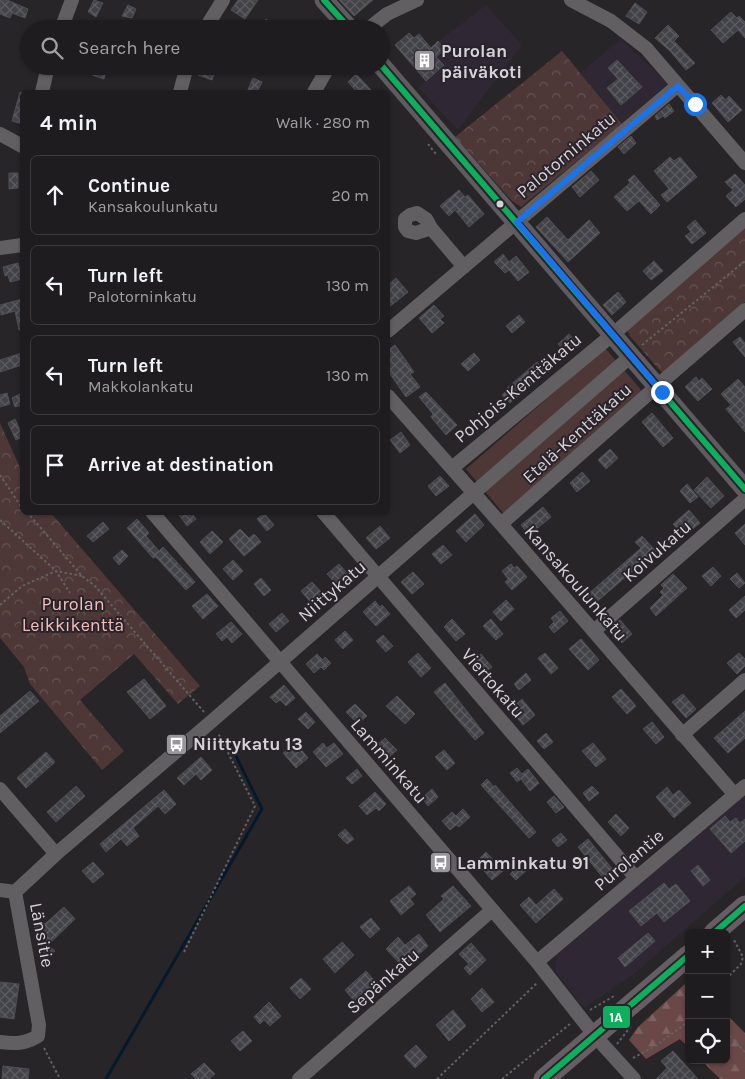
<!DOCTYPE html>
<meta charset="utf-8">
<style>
body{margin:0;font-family:Karla,sans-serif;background:#262528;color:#f1f3f6}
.controls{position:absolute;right:15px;bottom:15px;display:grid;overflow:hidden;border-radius:8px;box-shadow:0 1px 4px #0004}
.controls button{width:45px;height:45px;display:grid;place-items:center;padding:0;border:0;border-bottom:1px solid #3c3a3d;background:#1e1c1f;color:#f1f3f6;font:25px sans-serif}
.stop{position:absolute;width:15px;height:15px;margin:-11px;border:4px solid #1a73e8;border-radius:50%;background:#fff}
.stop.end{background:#1a73e8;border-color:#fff;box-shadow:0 1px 5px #0008}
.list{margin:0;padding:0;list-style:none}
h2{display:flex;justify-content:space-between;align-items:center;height:65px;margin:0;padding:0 20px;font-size:21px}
h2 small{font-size:16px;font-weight:400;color:#a1a1a4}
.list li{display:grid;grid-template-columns:32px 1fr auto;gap:15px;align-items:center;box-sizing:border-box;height:80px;margin:0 10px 10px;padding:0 10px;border:1px solid #3c3a3d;border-radius:8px}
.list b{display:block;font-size:19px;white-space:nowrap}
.list p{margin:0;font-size:16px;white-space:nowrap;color:#a1a1a4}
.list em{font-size:16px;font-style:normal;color:#a1a1a4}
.icon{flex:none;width:28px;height:28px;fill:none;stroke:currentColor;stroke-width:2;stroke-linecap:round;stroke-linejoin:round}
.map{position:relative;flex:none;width:745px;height:1079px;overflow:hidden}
.search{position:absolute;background:#1e1c1f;box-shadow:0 1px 4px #0004;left:20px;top:20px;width:370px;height:55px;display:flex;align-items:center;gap:12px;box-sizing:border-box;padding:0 18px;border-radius:28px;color:#a1a1a4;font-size:19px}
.panel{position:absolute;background:#1e1c1f;box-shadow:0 1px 4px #0004;left:20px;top:90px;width:370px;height:425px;border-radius:8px}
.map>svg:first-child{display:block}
.built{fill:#2f2733}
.grass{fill:#4d3737}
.forest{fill:url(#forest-firs)}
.park{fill:url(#park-crowns)}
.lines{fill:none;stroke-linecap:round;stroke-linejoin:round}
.stream{stroke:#04192c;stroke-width:3}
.building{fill:url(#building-cross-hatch);stroke:#4f4e52}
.path{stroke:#646164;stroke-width:2;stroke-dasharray:2.5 2.5;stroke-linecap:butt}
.street{stroke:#625f63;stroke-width:14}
.secondary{stroke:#5f5b5f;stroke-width:19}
.primary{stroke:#675e64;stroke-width:21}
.bus-1-casing{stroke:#29232b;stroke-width:10}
.bus-1{stroke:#0daf5c;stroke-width:6}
.route{stroke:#1a73e8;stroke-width:6}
.bus-dot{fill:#d6d3d8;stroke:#29232b;stroke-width:2}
.labels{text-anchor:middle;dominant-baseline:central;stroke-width:4;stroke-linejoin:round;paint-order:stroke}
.poi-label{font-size:18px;font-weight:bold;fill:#d6d3d8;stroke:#29232b;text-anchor:start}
.street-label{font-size:18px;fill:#d6d3d8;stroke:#29232b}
.park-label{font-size:18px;fill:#f6bebb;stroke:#29232b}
.line-badge{stroke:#29232b;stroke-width:2}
.badge-label{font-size:14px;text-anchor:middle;font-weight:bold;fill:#fff}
</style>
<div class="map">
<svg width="745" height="1079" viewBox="0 0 745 1079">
<defs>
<pattern id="forest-firs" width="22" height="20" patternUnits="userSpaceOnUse" patternTransform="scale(1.25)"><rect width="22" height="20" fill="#694847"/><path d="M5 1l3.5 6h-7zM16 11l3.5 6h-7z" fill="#7e6261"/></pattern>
<pattern id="park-crowns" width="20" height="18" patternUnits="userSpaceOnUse" patternTransform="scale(1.25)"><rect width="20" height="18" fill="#4d3737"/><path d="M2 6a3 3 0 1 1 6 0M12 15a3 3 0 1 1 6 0" fill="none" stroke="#665353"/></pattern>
<pattern id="building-cross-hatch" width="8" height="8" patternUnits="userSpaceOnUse" patternTransform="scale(1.25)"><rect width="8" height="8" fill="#424249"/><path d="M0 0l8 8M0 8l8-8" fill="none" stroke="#5d5c62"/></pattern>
</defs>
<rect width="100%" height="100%" fill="#282529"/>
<!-- built -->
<path class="built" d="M 486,5 L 522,45 L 458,130 L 418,87 L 426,81 L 395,45 L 409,33 L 414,38 L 419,34 L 431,47 Z
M 621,39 L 668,83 L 622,124 L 580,73 Z
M 745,792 L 745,877 L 634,974 L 584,1008 L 555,971 L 557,955 Z"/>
<!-- grass -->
<path class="grass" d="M 605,348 L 643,392 L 505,515 L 466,469 Z"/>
<!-- forest -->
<path class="forest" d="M 686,983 L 689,983 L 689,1048 L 680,1039 L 646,1059 L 629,1040 L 638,1027 Z
M 726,1014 L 745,1033 L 745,1079 L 720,1079 L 701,1060 L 726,1060 Z"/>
<!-- park -->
<path class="park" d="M 562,51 L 622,124 L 521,207 L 512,201 L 455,137 Z
M 745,225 L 745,302 L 663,374 L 629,335 L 627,329 Z
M 0,423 L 22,472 L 22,512 L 51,513 L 200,686 L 178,704 L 134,654 L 80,700 L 124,751 L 102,770 L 30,684 L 24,667 L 0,638 Z"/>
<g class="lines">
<!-- stream -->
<path class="stream" d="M 106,1079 L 262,809 L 230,744"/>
</g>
<!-- building -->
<path class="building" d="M 0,0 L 7,0 L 28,9 L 25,18 L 12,13 L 10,18 L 0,14 Z
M 94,0 L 103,3 L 96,17 L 88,12 Z
M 238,0 L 258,0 L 245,19 L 231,10 Z
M 339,0 L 373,0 L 354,16 Z
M 635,3 L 647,12 L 639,24 L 626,16 Z
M 128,5 L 136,9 L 132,18 L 122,16 Z
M 731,12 L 737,18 L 739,16 L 745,22 L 745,38 L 738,30 L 723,43 L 711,30 Z
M 266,19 L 281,29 L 259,29 Z
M 668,25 L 679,36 L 674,41 L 695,63 L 686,70 L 670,51 L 655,38 Z
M 409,33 L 414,38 L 419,34 L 431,48 L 438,41 L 445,49 L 436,57 L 444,65 L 426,81 L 395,45 Z
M 617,60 L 642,87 L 621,105 L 607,88 L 618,79 L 608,68 Z
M 95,66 L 107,69 L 104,79 L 92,75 Z
M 201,66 L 217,66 L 212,80 L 198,75 Z
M 356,74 L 373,92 L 357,92 L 348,82 Z
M 253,78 L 262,82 L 257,92 L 247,92 Z
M 20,92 L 22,93 L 22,124 L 12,121 Z
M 721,95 L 726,100 L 729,96 L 742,110 L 728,122 L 712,103 Z
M 669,104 L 674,111 L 665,118 L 663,116 L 657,120 L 655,116 Z
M 631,136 L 636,143 L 624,154 L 618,147 Z
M 670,157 L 674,161 L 680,157 L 697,177 L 667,202 L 661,195 L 669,189 L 654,171 Z
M 591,171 L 599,180 L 580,197 L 572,187 Z
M 9,173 L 18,173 L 18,188 L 9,189 Z
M 735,174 L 745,185 L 745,199 L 736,207 L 726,196 L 733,190 L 725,182 Z
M 634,175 L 660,205 L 651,214 L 639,201 L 627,211 L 614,197 L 630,183 L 628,180 Z
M 459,190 L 465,197 L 468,195 L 484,214 L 469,227 L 455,210 L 449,216 L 440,206 Z
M 547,217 L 568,240 L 589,220 L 600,233 L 568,262 L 536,227 Z
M 695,220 L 706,233 L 692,244 L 685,236 L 691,232 L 687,227 Z
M 503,254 L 509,262 L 516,256 L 529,272 L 518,281 L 509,270 L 505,273 L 494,262 Z
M 654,261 L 663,271 L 651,280 L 643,271 Z
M 18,263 L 22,279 L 10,282 L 8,275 L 5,276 L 3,267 Z
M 396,278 L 408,292 L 388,308 L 388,285 Z
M 618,292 L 626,302 L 612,315 L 603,305 Z
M 22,299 L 22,330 L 19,330 L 15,311 L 1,315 L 0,305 Z
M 434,305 L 444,316 L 440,319 L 444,323 L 432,333 L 419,318 Z
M 519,315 L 525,322 L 512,333 L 506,326 Z
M 569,334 L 577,344 L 566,353 L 558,344 Z
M 740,337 L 745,343 L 745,357 L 733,342 Z
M 395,345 L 414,372 L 410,374 L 420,387 L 406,397 L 388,371 L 388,350 Z
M 22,353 L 22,365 L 0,372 L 0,360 Z
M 474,353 L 480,360 L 468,371 L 461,364 Z
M 537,362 L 545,372 L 510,403 L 502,395 L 507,390 L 506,389 Z
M 696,377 L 699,381 L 702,378 L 712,389 L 698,401 L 685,387 Z
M 738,379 L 745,387 L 745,432 L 726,409 L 731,405 L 721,394 Z
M 426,392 L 457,425 L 446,435 L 431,417 L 433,414 L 419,397 Z
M 7,393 L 10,404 L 0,407 L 0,395 Z
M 22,393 L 22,405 L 15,407 L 12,398 Z
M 652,413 L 673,438 L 663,447 L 642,422 Z
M 15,419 L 22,435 L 22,437 L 16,440 L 8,423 Z
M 401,432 L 410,445 L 400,453 L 390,440 Z
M 610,449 L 618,458 L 606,469 L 598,460 Z
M 582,472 L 590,481 L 577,492 L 570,483 Z
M 440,476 L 449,486 L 436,496 L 428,486 Z
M 707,477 L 724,496 L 711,508 L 694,490 Z
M 687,484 L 698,497 L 690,503 L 680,491 Z
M 543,507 L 551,517 L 529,535 L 521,525 Z
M 689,510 L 700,523 L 688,533 L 685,530 L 681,533 L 673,524 Z
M 177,512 L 191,512 L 196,519 L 187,526 Z
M 264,513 L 274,525 L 267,531 L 257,519 Z
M 475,514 L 484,525 L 466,542 L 456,531 Z
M 137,519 L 149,533 L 146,536 L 159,551 L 163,547 L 195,582 L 186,590 L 156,557 L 153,558 L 127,528 Z
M 103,522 L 109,529 L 93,542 L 87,536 Z
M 745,524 L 745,545 L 735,533 Z
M 380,526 L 390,538 L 376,549 L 366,538 Z
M 240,529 L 249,538 L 254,534 L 261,542 L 244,556 L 229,539 Z
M 212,531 L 223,542 L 210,554 L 200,542 Z
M 642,536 L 656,551 L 593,605 L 586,596 L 641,548 L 635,542 Z
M 443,545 L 452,555 L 441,564 L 432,554 Z
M 122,550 L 128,556 L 119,565 L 113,558 Z
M 233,560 L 243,571 L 233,580 L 223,569 Z
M 339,564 L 348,574 L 336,584 L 327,574 Z
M 511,564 L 514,568 L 517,566 L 527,577 L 512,590 L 505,582 L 508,579 L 502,571 Z
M 713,567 L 721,576 L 711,586 L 702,576 Z
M 413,572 L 424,584 L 412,594 L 401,582 Z
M 737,573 L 745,583 L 739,588 L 730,579 Z
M 673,574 L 687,588 L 656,616 L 650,608 L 663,595 L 660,592 L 664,588 L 661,585 Z
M 261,578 L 271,590 L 264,596 L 254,584 Z
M 312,582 L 323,594 L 312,604 L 301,591 Z
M 207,594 L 218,606 L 203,619 L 192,606 Z
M 745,596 L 745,610 L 736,618 L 729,610 Z
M 506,600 L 514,609 L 501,621 L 493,612 Z
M 375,601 L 380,607 L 382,605 L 390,614 L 376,626 L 363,612 Z
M 560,611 L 568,621 L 554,633 L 549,627 L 554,622 L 551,618 Z
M 282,613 L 289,621 L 276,632 L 269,624 Z
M 452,619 L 465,634 L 456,641 L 444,627 Z
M 491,619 L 503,634 L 496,640 L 483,626 Z
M 620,620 L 632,634 L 622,643 L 610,629 Z
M 231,622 L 242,634 L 232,643 L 227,637 L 222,641 L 216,634 Z
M 345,631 L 353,640 L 343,649 L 335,640 Z
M 383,635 L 393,646 L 386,652 L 376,641 Z
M 581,639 L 599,660 L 588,670 L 569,649 Z
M 418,653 L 431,668 L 421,677 L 408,662 Z
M 545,653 L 558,668 L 551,674 L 538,658 Z
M 739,653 L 745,659 L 745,666 L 737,674 L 727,663 Z
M 317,654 L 323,660 L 325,657 L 331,663 L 324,670 L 321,667 L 314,673 L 306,664 Z
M 481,654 L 492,667 L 482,675 L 471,662 Z
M 526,673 L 531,680 L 519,690 L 514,684 Z
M 144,679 L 166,706 L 150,719 L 127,692 Z
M 445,683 L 484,733 L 475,740 L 434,692 Z
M 284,685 L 295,698 L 286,706 L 280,700 L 276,703 L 270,697 Z
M 621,689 L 636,706 L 627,714 L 612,697 Z
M 30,691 L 39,701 L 0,733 L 0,716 Z
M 683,694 L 696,709 L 686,718 L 672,702 Z
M 397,696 L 415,714 L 405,724 L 386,706 Z
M 522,699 L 535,715 L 523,725 L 514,714 L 518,711 L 514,706 Z
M 355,704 L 367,716 L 358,724 L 346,712 Z
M 745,711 L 745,738 L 728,753 L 714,738 Z
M 306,712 L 315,722 L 308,729 L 298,719 Z
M 652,722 L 664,737 L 656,744 L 643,729 Z
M 546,733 L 553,742 L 544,749 L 537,741 Z
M 385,738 L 397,750 L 387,759 L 375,747 Z
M 296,743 L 308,758 L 296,768 L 283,753 Z
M 323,743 L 327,748 L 334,743 L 343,754 L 326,767 L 313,752 Z
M 593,743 L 606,759 L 596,767 L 582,751 Z
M 444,750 L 455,763 L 447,770 L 435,757 Z
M 46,752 L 55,762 L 26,788 L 17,778 Z
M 201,757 L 212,770 L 201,780 L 196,774 L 184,785 L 177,778 Z
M 517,768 L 522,774 L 528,769 L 539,783 L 530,791 L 521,779 L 517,782 L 510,773 Z
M 357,769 L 362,776 L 352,784 L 346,778 Z
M 487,779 L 494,787 L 495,785 L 536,832 L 529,838 L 481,785 Z
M 76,786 L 85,796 L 56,822 L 47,812 Z
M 592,786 L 599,793 L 589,801 L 583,793 Z
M 667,787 L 673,795 L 679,790 L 691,803 L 674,818 L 656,797 Z
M 432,789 L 438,797 L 428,806 L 422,798 Z
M 164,790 L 176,804 L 165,814 L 158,806 L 133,828 L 139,836 L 127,846 L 121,839 L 106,852 L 100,844 Z
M 375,792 L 386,804 L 379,811 L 376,808 L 367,815 L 359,806 Z
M 554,796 L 564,807 L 556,813 L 547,802 Z
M 463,809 L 470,817 L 459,827 L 456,825 L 450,830 L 442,821 L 452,812 L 456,816 Z
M 616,814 L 629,828 L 621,836 L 608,822 Z
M 725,816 L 730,822 L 736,818 L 740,823 L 745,819 L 745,841 L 731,853 L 710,829 Z
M 345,829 L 354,839 L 347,844 L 338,835 Z
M 561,833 L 567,840 L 558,847 L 552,840 Z
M 588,839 L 614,871 L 604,879 L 578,847 Z
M 486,852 L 503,871 L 492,880 L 476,862 Z
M 525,860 L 531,866 L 516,880 L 510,874 Z
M 93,862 L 104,874 L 93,883 L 82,871 Z
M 698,865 L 710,880 L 703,886 L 691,871 Z
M 664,883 L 669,889 L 676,884 L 690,901 L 664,922 L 657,913 L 641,926 L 629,911 Z
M 409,886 L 416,894 L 410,899 L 414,904 L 401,915 L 390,901 Z
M 453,886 L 471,906 L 440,932 L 426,915 L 444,899 L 441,896 Z
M 554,889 L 563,899 L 536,923 L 520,905 L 529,897 L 536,905 Z
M 64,907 L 75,919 L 49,944 L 34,928 L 42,921 L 45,924 Z
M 371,918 L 380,929 L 370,938 L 360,927 Z
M 648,933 L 655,941 L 625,967 L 618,958 Z
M 419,934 L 428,946 L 404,968 L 386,949 L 398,937 L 405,945 Z
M 342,942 L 354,955 L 335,973 L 323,959 Z
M 471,943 L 486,960 L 470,975 L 464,968 L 469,964 L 459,954 Z
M 47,944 L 55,951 L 48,957 L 41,949 Z
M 366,971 L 380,987 L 358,1006 L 345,990 Z
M 301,978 L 311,989 L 300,999 L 290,988 Z
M 0,982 L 19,984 L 14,1019 L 0,1017 Z
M 482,988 L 494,1002 L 482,1012 L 471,999 Z
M 269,1002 L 281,1016 L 270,1026 L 264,1020 L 260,1024 L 254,1017 Z
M 453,1010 L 466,1026 L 449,1041 L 436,1025 Z
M 243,1031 L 252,1041 L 240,1051 L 231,1041 Z
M 416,1045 L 427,1057 L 415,1068 L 404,1056 Z
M 673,1051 L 698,1079 L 656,1079 L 667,1068 L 661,1061 Z
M 204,1063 L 215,1074 L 209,1079 L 196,1079 L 191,1074 Z
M 3,1066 L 29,1069 L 28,1079 L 2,1079 Z"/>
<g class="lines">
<!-- path -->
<path class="path" d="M 428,144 L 435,153 L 438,155
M 642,345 L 745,261
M 0,475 L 22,508
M 27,512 L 82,576 L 95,586 L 204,712
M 0,520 L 56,571 L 70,593
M 0,605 L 22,586 L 56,571 L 82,576
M 184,952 L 255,806 L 218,733
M 726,979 L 741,964 L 743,957 L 733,938
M 590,1010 L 616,995
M 726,1032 L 745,1052
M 617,1044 L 631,1026
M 44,1048 L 60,1079
M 633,1058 L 657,1045 L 689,1021
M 437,1079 L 537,983
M 502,1079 L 570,1024"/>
<!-- street -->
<path class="street" d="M 571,0 L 611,21 L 646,48 L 745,163
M 61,29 L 72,0
M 205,29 L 223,0
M 368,29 L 387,14 L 417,0
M 42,92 L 48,66
M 180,92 L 187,66
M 314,92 L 329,66
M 0,134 L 22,146
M 431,228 L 416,233 L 408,231 L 405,227 L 405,219 L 410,215 L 417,213 L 426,219 L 431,228 L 464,267
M 0,248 L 22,245
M 388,331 L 677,86
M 388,396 L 501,524 L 735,795
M 452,468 L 618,330 L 745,219
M 152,512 L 537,962 L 595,1036 L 634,1079
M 323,512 L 636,878
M 501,524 L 664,380 L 745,310
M 594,631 L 745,499
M 682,735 L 745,680
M 0,789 L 56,854
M 0,890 L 15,892
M 537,962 L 745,786
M 0,1042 C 15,1044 25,1044 38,1036 L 39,1025 L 15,892 L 56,854 L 212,721 L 631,356
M 299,1079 L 492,910"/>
<!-- secondary -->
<path class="secondary" d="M 324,0 L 350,29
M 381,65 L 745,489"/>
<!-- primary -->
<path class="primary" d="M 714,933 L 745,906
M 544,1079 L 689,955"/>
<defs>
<path id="bus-1" d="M 324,0 L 350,29
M 381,65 L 745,489
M 714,933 L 745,906
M 544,1079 L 689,955"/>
</defs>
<!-- bus-1 casing -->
<use href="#bus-1" class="bus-1-casing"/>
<!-- bus-1 -->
<use href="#bus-1" class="bus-1"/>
</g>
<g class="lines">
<!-- route -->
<path class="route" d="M 662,392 L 517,222 L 678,86 L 695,104"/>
</g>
<!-- icons -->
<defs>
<symbol id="building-square" viewBox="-11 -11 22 22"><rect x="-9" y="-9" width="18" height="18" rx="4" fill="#99969b" stroke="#29232b"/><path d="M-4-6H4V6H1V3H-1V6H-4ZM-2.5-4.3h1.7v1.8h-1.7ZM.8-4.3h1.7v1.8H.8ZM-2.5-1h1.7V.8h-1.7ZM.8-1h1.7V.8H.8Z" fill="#fff"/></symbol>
<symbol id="bus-square" viewBox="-11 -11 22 22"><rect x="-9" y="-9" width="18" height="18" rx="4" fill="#99969b" stroke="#29232b"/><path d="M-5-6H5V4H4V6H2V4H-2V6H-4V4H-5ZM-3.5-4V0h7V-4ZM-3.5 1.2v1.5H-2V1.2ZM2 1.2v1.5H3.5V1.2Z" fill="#fff"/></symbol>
</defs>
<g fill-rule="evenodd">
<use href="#building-square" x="412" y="48" width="25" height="25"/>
<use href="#bus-square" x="164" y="732" width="25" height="25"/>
<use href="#bus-square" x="428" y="850" width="25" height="25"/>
</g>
<!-- markers -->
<circle class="bus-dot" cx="500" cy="204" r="4.5"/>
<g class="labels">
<!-- poi labels -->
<g class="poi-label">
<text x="441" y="51">Purolan<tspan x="441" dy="21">päiväkoti</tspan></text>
<text x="193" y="744">Niittykatu 13</text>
<text x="457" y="863">Lamminkatu 91</text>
</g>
<!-- street labels -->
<g class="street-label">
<text transform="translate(566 155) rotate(-40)">Palotorninkatu</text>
<text transform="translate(518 388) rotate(-40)">Pohjois-Kenttäkatu</text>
<text transform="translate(577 433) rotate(-42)">Etelä-Kenttäkatu</text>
<text transform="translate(657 551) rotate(-41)">Koivukatu</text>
<text transform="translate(576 583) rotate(49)">Kansakoulunkatu</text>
<text transform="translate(332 591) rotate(-41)">Niittykatu</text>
<text transform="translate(493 683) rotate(49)">Viertokatu</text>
<text transform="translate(389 761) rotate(49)">Lamminkatu</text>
<text transform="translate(629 860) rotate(-40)">Purolantie</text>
<text transform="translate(42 935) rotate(79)">Länsitie</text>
<text transform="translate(383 981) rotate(-41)">Sepänkatu</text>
</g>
<!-- park labels -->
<g class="park-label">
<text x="73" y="604">Purolan<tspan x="73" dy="21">Leikkikenttä</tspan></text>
</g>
</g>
<rect class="line-badge" x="602" y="1005" width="29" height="24" rx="5" fill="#0daf5c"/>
<g class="badge-label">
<text x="616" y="1022">1A</text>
</g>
</svg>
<div class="controls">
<button>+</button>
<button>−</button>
<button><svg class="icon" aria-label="locate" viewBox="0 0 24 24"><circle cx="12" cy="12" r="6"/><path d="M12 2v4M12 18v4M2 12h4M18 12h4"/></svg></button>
</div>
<div class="stop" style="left:695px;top:104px"></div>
<div class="stop end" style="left:662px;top:392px"></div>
<div class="search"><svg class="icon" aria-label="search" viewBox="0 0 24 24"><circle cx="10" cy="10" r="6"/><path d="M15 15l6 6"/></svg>Search here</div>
<section class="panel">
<h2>4 min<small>Walk · 280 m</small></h2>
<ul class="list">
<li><svg class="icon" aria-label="ahead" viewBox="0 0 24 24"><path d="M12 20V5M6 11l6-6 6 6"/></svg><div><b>Continue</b><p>Kansakoulunkatu</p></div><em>20 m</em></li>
<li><svg class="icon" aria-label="left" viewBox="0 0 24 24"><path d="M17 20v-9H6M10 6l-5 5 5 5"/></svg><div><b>Turn left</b><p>Palotorninkatu</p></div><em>130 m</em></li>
<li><svg class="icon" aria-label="left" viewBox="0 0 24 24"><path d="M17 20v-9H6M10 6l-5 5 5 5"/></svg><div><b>Turn left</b><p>Makkolankatu</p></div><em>130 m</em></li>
<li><svg class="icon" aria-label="arrive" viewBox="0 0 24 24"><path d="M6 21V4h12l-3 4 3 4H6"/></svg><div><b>Arrive at destination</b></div></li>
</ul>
</section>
</div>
